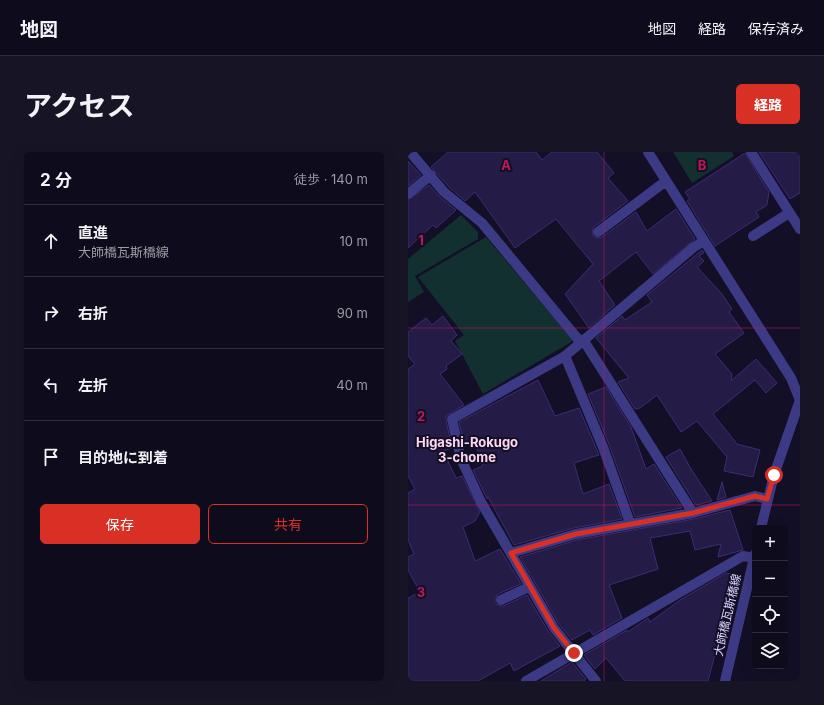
<!DOCTYPE html>
<html lang="ja">
<meta charset="utf-8">
<style>
body{margin:0;font-family:Inter,"Noto Sans JP",sans-serif;background:#171425;color:#f1f3f6}
.controls{position:absolute;right:12px;bottom:12px;display:grid;overflow:hidden;border-radius:6px;box-shadow:0 4px 16px #0002}
.controls button{width:36px;height:36px;display:grid;place-items:center;padding:0;border:0;border-bottom:1px solid #2e2b3b;background:#0e0b1c;color:#f1f3f6;font:20px sans-serif}
.stop{position:absolute;width:12px;height:12px;margin:-9px;border:3px solid #d93025;border-radius:50%;background:#fff}
.stop.end{background:#d93025;border-color:#fff;box-shadow:0 1px 4px #0008}
.list{margin:0;padding:0;list-style:none}
h2{display:flex;justify-content:space-between;align-items:center;height:52px;margin:0;padding:0 16px;font-size:17px}
h2 small{font-size:13px;font-weight:400;color:#9b9ba3}
.list li{display:grid;grid-template-columns:26px 1fr auto;gap:12px;align-items:center;box-sizing:border-box;height:72px;padding:0 16px;border-top:1px solid #2e2b3b}
.list b{display:block;font-size:15px;white-space:nowrap}
.list p{margin:0;font-size:13px;white-space:nowrap;color:#9b9ba3}
.list em{font-size:13px;font-style:normal;color:#9b9ba3}
.actions{display:flex;gap:8px;padding:12px 16px}
.actions a{flex:1;padding:9px 0;border:1px solid #d93025;border-radius:6px;text-align:center;font-size:14px;color:#d93025}
.actions .main{background:#d93025;color:#fff}
.icon{flex:none;width:22px;height:22px;fill:none;stroke:currentColor;stroke-width:2;stroke-linecap:round;stroke-linejoin:round}
.map{position:relative;flex:none;width:392px;height:529px;overflow:hidden;border-radius:6px}
header{display:flex;align-items:center;gap:24px;box-sizing:border-box;height:56px;padding:0 20px;background:#0e0b1c;border-bottom:1px solid #2e2b3b}
header strong{font-size:19px}
nav{display:flex;gap:22px;margin-inline-start:auto;font-size:14px}
.intro{display:flex;align-items:center;justify-content:space-between;box-sizing:border-box;height:96px;padding:0 24px}
h1{margin:0;font-size:28px}
.button{padding:10px 18px;border-radius:6px;background:#d93025;color:#fff;font-size:14px;font-weight:700}
main{display:flex;gap:24px;padding:0 24px}
aside{flex:1;background:#0e0b1c;border-radius:6px;box-shadow:0 4px 16px #0002}
.map>svg:first-child{display:block}
.green{fill:#12302f}
.building{fill:#241b47;stroke:#3b2d73}
.lines{fill:none;stroke-linecap:round;stroke-linejoin:round}
.minor{stroke:#3d3a85;stroke-width:10}
.route{stroke:#d93025;stroke-width:5}
.grid{fill:none;stroke:#c2185b;stroke-width:1;stroke-opacity:0.55}
.labels{text-anchor:middle;dominant-baseline:central;stroke-width:4;stroke-linejoin:round;paint-order:stroke}
.street-label{font-size:12px;fill:#d9d4ff;stroke:#130f26}
.neighbourhood-label{font-size:13px;font-weight:bold;fill:#ffd6f0;stroke:#130f26}
.grid-label{font-size:13px;text-anchor:middle;font-weight:bold;fill:#c2185b;stroke:#130f26;stroke-width:4;stroke-linejoin:round;paint-order:stroke}
</style>
<header>
<strong>地図</strong>
<nav><a>地図</a><a>経路</a><a>保存済み</a></nav>
</header>
<div class="intro"><h1>アクセス</h1><a class="button">経路</a></div>
<main>
<aside>
<h2>2 分<small>徒歩 · 140 m</small></h2>
<ul class="list">
<li><svg class="icon" aria-label="ahead" viewBox="0 0 24 24"><path d="M12 20V5M6 11l6-6 6 6"/></svg><div><b>直進</b><p>大師橋瓦斯橋線</p></div><em>10 m</em></li>
<li><svg class="icon" aria-label="right" viewBox="0 0 24 24"><path d="M7 20v-9h11M14 6l5 5-5 5"/></svg><div><b>右折</b></div><em>90 m</em></li>
<li><svg class="icon" aria-label="left" viewBox="0 0 24 24"><path d="M17 20v-9H6M10 6l-5 5 5 5"/></svg><div><b>左折</b></div><em>40 m</em></li>
<li><svg class="icon" aria-label="arrive" viewBox="0 0 24 24"><path d="M6 21V4h12l-3 4 3 4H6"/></svg><div><b>目的地に到着</b></div></li>
</ul>
<div class="actions"><a class="main">保存</a><a>共有</a></div>
</aside>
<div class="map">
<svg width="392" height="529" viewBox="0 0 392 529">
<rect width="100%" height="100%" fill="#130f26"/>
<!-- green -->
<path class="green" d="M 265,0 L 324,0 L 326,4 L 284,31 Z
M 53,63 L 70,80 L 70,87 L 7,124 L 16,140 L 0,150 L 0,107 Z
M 78,85 L 165,189 L 75,242 L 47,189 L 56,183 L 10,125 Z"/>
<!-- building -->
<path class="building" d="M 40,0 L 128,0 L 134,8 L 144,0 L 189,0 L 206,21 L 200,26 L 220,49 L 186,75 L 184,80 L 185,84 L 190,86 L 194,85 L 228,60 L 239,79 L 268,57 L 287,87 L 245,122 L 228,100 L 191,129 L 207,153 L 181,176 L 157,142 L 185,112 L 148,67 L 107,96 L 67,40 L 57,49 L 41,35 L 23,15 Z
M 351,0 L 392,0 L 392,41 L 382,47 Z
M 337,1 L 361,40 L 359,53 L 348,60 L 351,65 L 307,94 L 279,49 L 282,47 L 277,40 Z
M 0,9 L 13,23 L 0,34 Z
M 21,33 L 32,45 L 48,58 L 28,76 L 25,73 L 0,96 L 0,48 Z
M 294,98 L 296,101 L 291,104 L 296,109 L 289,115 L 314,142 L 324,157 L 321,160 L 336,181 L 307,202 L 324,222 L 323,229 L 348,207 L 369,231 L 358,241 L 347,228 L 305,262 L 329,292 L 352,298 L 345,325 L 316,319 L 319,305 L 289,269 L 273,280 L 249,243 L 232,256 L 227,257 L 210,230 L 221,226 L 188,186 L 214,164 L 217,168 L 244,150 L 239,143 Z
M 35,164 L 49,183 L 43,189 L 54,202 L 38,214 L 39,217 L 32,222 L 56,253 L 38,264 L 38,268 L 44,296 L 35,299 L 48,326 L 54,324 L 72,360 L 67,369 L 55,375 L 67,409 L 92,397 L 113,432 L 90,442 L 87,447 L 87,451 L 92,454 L 95,454 L 119,443 L 140,479 L 152,494 L 106,519 L 102,511 L 70,529 L 0,529 L 0,446 L 12,440 L 0,418 L 0,405 L 6,402 L 0,388 L 0,341 L 7,337 L 0,324 L 0,217 L 7,212 L 0,204 L 0,180 L 18,166 L 24,173 Z
M 130,228 L 147,264 L 171,256 L 191,303 L 166,311 L 175,342 L 201,332 L 214,367 L 166,376 L 106,393 L 80,345 L 79,347 L 65,318 L 75,314 L 66,288 L 56,291 L 51,270 Z
M 198,235 L 223,275 L 238,317 L 246,312 L 274,356 L 227,365 L 201,292 L 180,242 Z
M 272,297 L 283,317 L 304,349 L 288,353 L 258,305 Z
M 314,330 L 318,345 L 309,348 Z
M 322,358 L 335,398 L 310,405 L 313,392 L 287,398 L 282,379 L 242,386 L 250,417 L 201,433 L 214,466 L 185,483 L 182,478 L 164,488 L 151,472 L 112,405 L 169,388 L 286,367 Z
M 318,421 L 328,423 L 300,529 L 217,529 L 198,506 L 187,517 L 176,503 L 219,478 L 220,480 L 240,466 L 242,470 L 272,448 Z
M 164,510 L 178,527 L 176,529 L 133,529 Z"/>
<g class="lines">
<!-- minor -->
<path class="minor" d="M 2,0 L 36,40 L 74,71 L 169,186 L 176,189 L 285,361
M 240,0 L 383,226 L 392,248
M 343,0 L 392,77
M 0,42 L 23,23
M 190,80 L 258,29
M 345,84 L 381,61
M 157,204 L 195,295 L 222,371
M 353,376 L 366,323 L 392,248
M 103,401 L 168,382 L 285,361 L 347,344 L 359,347
M 93,448 L 121,435
M 118,529 L 335,404 L 346,406
M 188,529 L 146,476 L 73,350 L 53,307 L 44,267 L 157,204 L 286,95 L 296,89
M 317,529 L 347,402"/>
</g>
<g class="lines">
<!-- route -->
<path class="route" d="M 166,501 L 146,476 L 103,401 L 168,382 L 285,361 L 347,344 L 359,347 L 366,323"/>
</g>
<!-- grid -->
<path class="grid" d="M 196,0 L 196,529M 0,176 L 392,176M 0,353 L 392,353"/>
<g class="labels">
<!-- street labels -->
<g class="street-label">
<text transform="translate(319 463) rotate(-77)">大師橋瓦斯橋線</text>
</g>
<!-- neighbourhood labels -->
<g class="neighbourhood-label">
<text x="59" y="290">Higashi-Rokugo<tspan x="59" dy="15">3-chome</tspan></text>
</g>
</g>
<g class="grid-label">
<text x="98" y="18">A</text>
<text x="294" y="18">B</text>
<text x="13" y="93">1</text>
<text x="13" y="269">2</text>
<text x="13" y="445">3</text>
</g>
</svg>
<div class="controls">
<button>+</button>
<button>−</button>
<button><svg class="icon" aria-label="locate" viewBox="0 0 24 24"><circle cx="12" cy="12" r="6"/><path d="M12 2v4M12 18v4M2 12h4M18 12h4"/></svg></button>
<button><svg class="icon" aria-label="layers" viewBox="0 0 24 24"><path d="M12 4l9 5-9 5-9-5zM3 14l9 5 9-5"/></svg></button>
</div>
<div class="stop" style="left:366px;top:323px"></div>
<div class="stop end" style="left:166px;top:501px"></div>
</div>
</main>
